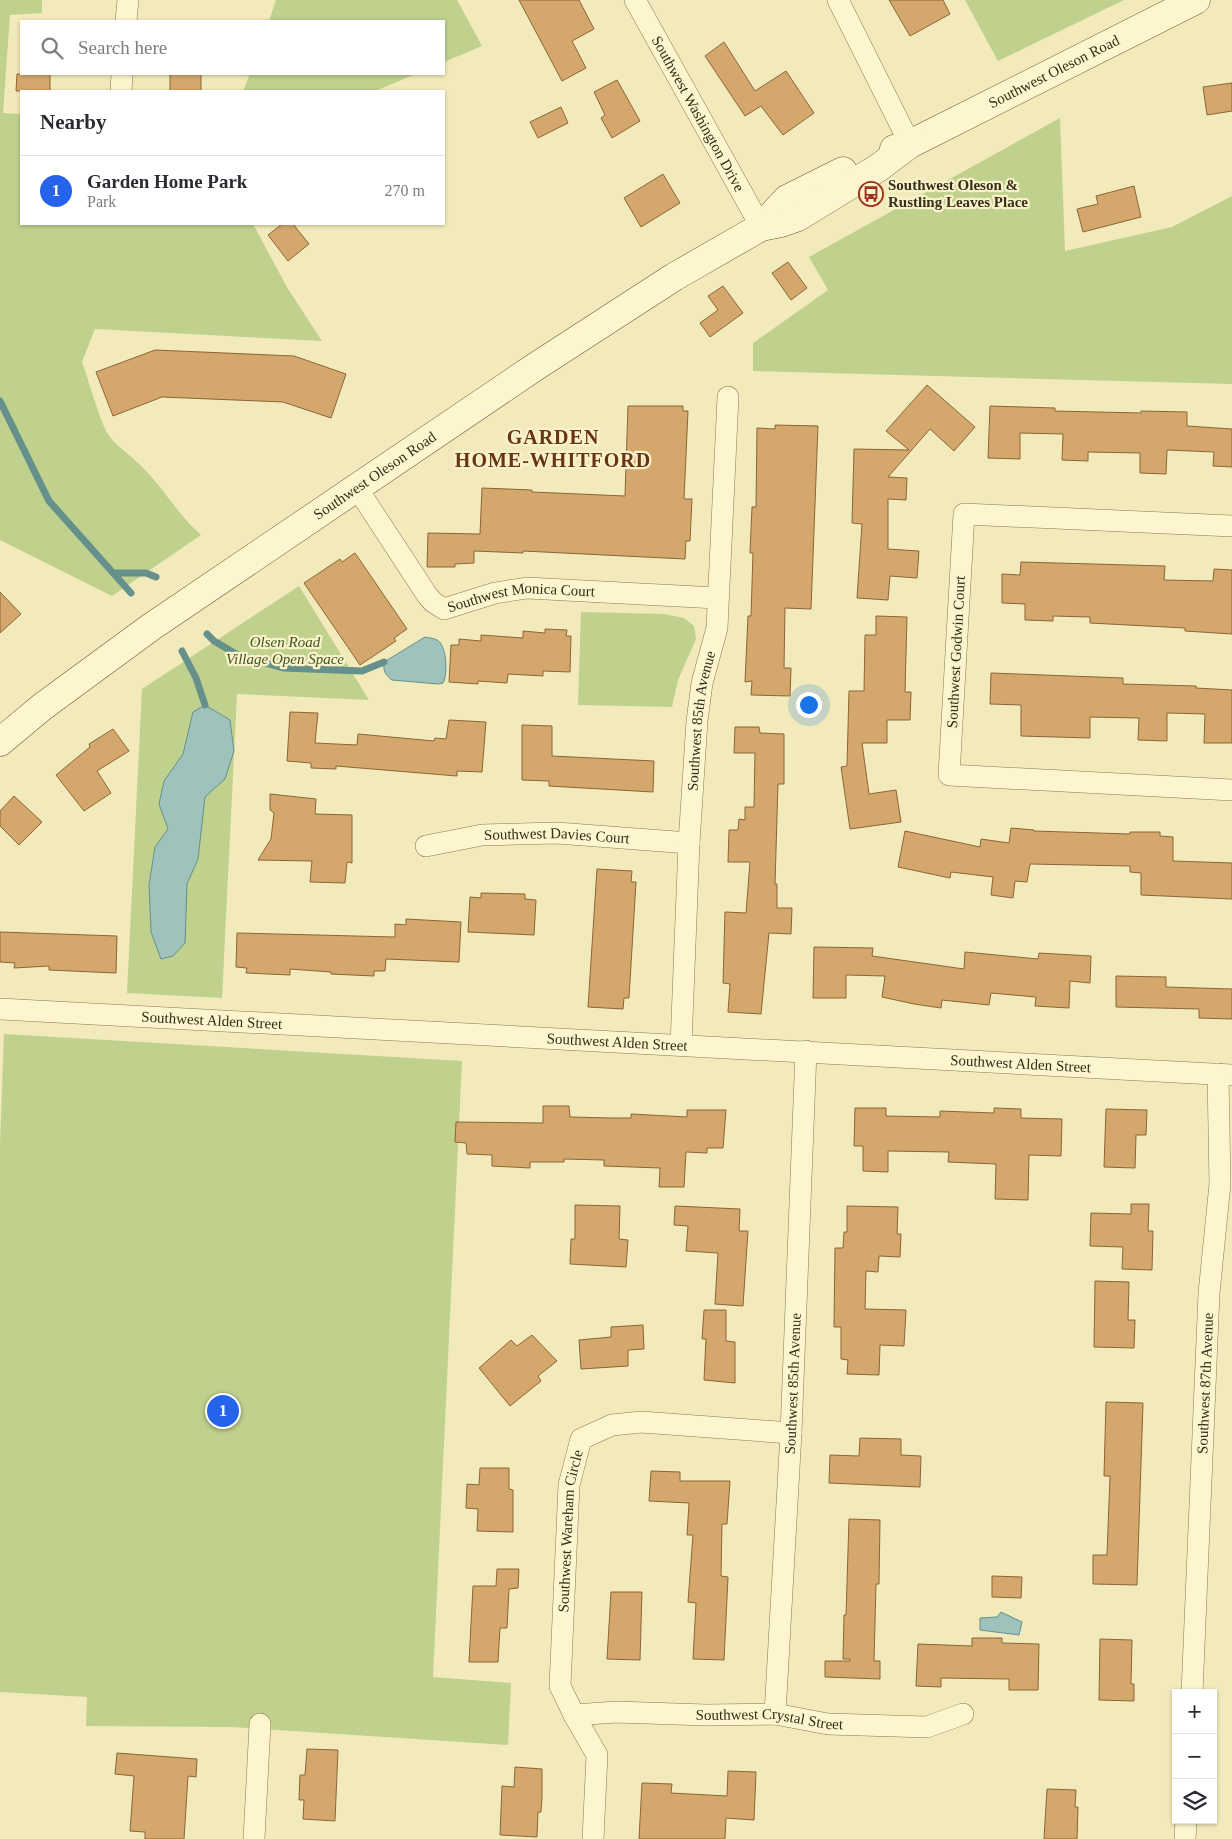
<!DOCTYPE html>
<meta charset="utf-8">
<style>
body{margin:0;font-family:"Times New Roman",serif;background:#f7f7f7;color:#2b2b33}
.controls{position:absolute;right:15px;bottom:15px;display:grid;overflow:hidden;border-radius:0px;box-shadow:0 1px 4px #0004}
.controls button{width:45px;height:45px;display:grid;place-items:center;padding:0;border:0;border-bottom:1px solid #e1e1e2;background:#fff;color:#2b2b33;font:25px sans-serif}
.you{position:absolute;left:808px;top:704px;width:18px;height:18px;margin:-12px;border:4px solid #fff;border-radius:50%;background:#1a73e8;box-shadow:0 0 0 8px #1a73e833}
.badge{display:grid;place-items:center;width:32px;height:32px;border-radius:50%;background:#2563eb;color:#fff;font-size:16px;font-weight:700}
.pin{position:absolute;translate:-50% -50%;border:2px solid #fff;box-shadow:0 1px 5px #0006}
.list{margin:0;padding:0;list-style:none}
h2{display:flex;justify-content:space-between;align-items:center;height:65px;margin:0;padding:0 20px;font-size:21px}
h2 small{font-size:16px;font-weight:400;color:#7c7c81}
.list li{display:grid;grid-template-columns:32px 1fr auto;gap:15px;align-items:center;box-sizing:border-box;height:70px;padding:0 20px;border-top:1px solid #e1e1e2}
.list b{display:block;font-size:19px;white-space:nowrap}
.list p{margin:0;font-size:16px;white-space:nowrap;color:#7c7c81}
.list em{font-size:16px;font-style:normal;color:#7c7c81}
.icon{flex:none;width:28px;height:28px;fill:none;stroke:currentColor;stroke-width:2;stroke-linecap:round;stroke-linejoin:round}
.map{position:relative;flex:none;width:1232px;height:1839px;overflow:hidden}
.search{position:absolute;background:#fff;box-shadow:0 1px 4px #0004;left:20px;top:20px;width:425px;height:55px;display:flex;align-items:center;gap:12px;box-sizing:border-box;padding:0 18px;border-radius:0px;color:#7c7c81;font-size:19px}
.panel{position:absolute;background:#fff;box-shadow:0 1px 4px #0004;left:20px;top:90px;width:425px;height:135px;border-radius:0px}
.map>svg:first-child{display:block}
.green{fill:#bfd18d}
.water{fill:#9fc2bd;stroke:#66908c}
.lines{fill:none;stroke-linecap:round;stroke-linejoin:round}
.stream{stroke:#66908c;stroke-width:7}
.building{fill:#d4a76c;stroke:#8c6536}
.street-casing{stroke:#8a7953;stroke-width:22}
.secondary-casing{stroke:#6c5936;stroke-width:29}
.street{stroke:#fcf5ce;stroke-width:21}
.secondary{stroke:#fcf5ce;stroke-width:28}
.labels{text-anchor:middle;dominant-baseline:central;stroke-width:4.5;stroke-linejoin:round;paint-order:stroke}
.street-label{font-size:15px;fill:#382d19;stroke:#f9f2ca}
.poi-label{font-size:15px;font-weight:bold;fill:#382d19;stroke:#f9f2ca;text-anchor:start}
.park-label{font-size:15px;font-style:italic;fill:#3f561e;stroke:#f9f2ca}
.district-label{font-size:20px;font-weight:bold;letter-spacing:1px;fill:#693315;stroke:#f9f2ca}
</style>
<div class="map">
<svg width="1232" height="1839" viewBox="0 0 1232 1839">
<rect width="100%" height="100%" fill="#f2eaba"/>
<!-- green -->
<path class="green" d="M 0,0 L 42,0 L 42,13 L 10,15 L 3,113 L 21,114 L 21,224 L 253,224 L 288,289 L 322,341 L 95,329 L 82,362 C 90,384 96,409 106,431 C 114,445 127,452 138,463 C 162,485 177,514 201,535 L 112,596 L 0,540 Z
M 276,0 L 457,0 L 482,46 L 444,62 L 444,21 L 269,21 Z
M 965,0 L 1124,0 L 998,61 Z
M 250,74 L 416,74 L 375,91 L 243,91 Z
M 1060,118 L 1065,251 L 1172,227 L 1232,196 L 1232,384 L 753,371 L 753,343 L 828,290 L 809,257 Z
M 299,586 L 369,700 L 237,694 L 222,998 L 127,993 L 142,689 Z
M 581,612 L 664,614 L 684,618 L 694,626 L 696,639 L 678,680 L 672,707 L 578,705 Z
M 4,1034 L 462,1061 L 433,1677 L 511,1683 L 508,1745 L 231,1727 L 86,1726 L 87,1697 L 0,1692 L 0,1145 Z"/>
<!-- water -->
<path class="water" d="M 425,637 C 428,638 434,638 437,640 C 447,645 448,675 443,683 L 438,684 L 392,680 C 385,675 383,670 384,662 Z
M 205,705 L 230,720 L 234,751 L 225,779 L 205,797 L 198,859 L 187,884 L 185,943 L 173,956 L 161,959 L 151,932 L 149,885 L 155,847 L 168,829 L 159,804 L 164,781 L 183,754 L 193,712 Z
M 1001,1612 L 1022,1622 L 1019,1635 L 980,1630 L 980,1618 L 997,1617 Z"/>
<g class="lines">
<!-- stream -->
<path class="stream" d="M 0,401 L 49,501 L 131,593
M 114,573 L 146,573 L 156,577
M 207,634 L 214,641 L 238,655 L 283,668 L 362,671 L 384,662
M 182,651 L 196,678 L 205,705"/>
</g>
<!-- building -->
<path class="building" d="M 519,0 L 579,0 L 594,29 L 572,41 L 586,68 L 562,81 Z
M 889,0 L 943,0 L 950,14 L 910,36 Z
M 724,42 L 755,91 L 786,71 L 814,113 L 783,135 L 761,106 L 745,116 L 705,56 Z
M 17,74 L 50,74 L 50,91 L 16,91 Z
M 170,74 L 201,74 L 201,91 L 170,91 Z
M 617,80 L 640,121 L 612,138 L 601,118 L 605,115 L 594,92 Z
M 1232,83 L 1232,111 L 1207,115 L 1203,87 Z
M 561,107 L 568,123 L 538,138 L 530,122 Z
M 663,174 L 680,203 L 641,227 L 624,198 Z
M 1134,186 L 1141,217 L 1083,232 L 1077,209 L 1098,204 L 1096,196 Z
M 282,224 L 293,224 L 309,244 L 288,261 L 268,235 Z
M 788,262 L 807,288 L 791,300 L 772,273 Z
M 723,286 L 743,313 L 710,337 L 700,323 L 718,310 L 708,296 Z
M 155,350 L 294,356 L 346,374 L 331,418 L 283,402 L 162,397 L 113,416 L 96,372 Z
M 927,385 L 975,427 L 954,451 L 930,429 L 888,477 L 907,478 L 906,500 L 888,499 L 888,549 L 919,551 L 917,578 L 890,576 L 888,600 L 857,598 L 862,524 L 852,523 L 854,449 L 909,450 L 886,431 Z
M 628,406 L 683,406 L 683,411 L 688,411 L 684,499 L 692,499 L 690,541 L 686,541 L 685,559 L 523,551 L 523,553 L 474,551 L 474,563 L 455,564 L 455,567 L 427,567 L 428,533 L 480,534 L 482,488 L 532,490 L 532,492 L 625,496 Z
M 990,406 L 1055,408 L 1055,411 L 1141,413 L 1141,411 L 1187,412 L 1187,426 L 1232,429 L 1232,467 L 1213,466 L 1214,452 L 1167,450 L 1166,474 L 1140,473 L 1140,453 L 1088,452 L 1088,461 L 1062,460 L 1063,434 L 1020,433 L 1020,459 L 988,458 Z
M 775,425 L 818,426 L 811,609 L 785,608 L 784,668 L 791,668 L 790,696 L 751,695 L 752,681 L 745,682 L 748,616 L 751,616 L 753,553 L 750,553 L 752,507 L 756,507 L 757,428 L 775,429 Z
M 355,553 L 407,629 L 394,638 L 396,641 L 360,665 L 304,583 L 340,559 L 342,562 Z
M 1021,562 L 1165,566 L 1164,580 L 1213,581 L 1214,569 L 1232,570 L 1232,634 L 1185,631 L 1185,628 L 1090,623 L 1090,617 L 1053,616 L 1053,621 L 1025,620 L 1025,604 L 1002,603 L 1002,574 L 1020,575 Z
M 0,592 L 21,614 L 0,633 Z
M 876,616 L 907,617 L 905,692 L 911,692 L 910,720 L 887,720 L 887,743 L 862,743 L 869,794 L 896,790 L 901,822 L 850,829 L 841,767 L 847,766 L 849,691 L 864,691 L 865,635 L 876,635 Z
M 545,629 L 567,630 L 566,636 L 571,636 L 570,672 L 543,671 L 543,676 L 508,674 L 507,683 L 478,681 L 478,684 L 449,682 L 451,645 L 459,645 L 459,639 L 481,641 L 481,635 L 523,638 L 523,631 L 545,633 Z
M 991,673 L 1123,678 L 1123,684 L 1196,686 L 1196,688 L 1232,690 L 1232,743 L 1204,743 L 1205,714 L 1167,713 L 1167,741 L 1138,740 L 1139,718 L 1090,717 L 1090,738 L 1021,736 L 1021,705 L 990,704 Z
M 290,712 L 318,713 L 315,743 L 357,745 L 358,734 L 434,741 L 435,738 L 446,739 L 449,720 L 486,722 L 482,772 L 457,771 L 457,776 L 336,766 L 336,769 L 311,768 L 311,763 L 287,761 Z
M 522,725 L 552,726 L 552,756 L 654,761 L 653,792 L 549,786 L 549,781 L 522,780 Z
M 735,727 L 759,727 L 760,733 L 784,734 L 784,784 L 778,784 L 775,884 L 777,884 L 777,908 L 792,908 L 791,934 L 769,933 L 761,1014 L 728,1012 L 730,984 L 723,983 L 725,912 L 746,913 L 750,862 L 728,862 L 729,830 L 738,830 L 739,819 L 745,820 L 745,807 L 754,807 L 755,753 L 734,753 Z
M 113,729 L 129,751 L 97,771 L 111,793 L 84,811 L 56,775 L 90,747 L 89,744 Z
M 270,794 L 316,799 L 315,814 L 352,815 L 352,863 L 347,862 L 345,883 L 310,882 L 312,861 L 258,860 L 271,839 L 274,813 L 270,810 Z
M 14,796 L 42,822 L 19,845 L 0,826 L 0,811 Z
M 1011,828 L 1034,830 L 1034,831 L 1130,834 L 1130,832 L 1160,832 L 1160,836 L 1173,837 L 1173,861 L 1232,863 L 1232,899 L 1141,895 L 1141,873 L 1130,872 L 1130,866 L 1030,864 L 1027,882 L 1015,881 L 1013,898 L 991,895 L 993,877 L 951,872 L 950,878 L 898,867 L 905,831 L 980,847 L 981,839 L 1009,843 Z
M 597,869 L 632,871 L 631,882 L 636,882 L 629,998 L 624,998 L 623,1009 L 588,1007 Z
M 481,893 L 525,894 L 525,899 L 536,900 L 534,935 L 468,932 L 470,897 L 481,898 Z
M 406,919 L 461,922 L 459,962 L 386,959 L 385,971 L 374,971 L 374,976 L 331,974 L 331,972 L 290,969 L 290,975 L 246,973 L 247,968 L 236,967 L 237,933 L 395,937 L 395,924 L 406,925 Z
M 0,932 L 117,936 L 116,973 L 49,970 L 49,966 L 14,968 L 15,963 L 0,962 Z
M 814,947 L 873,948 L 872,956 L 964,969 L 965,952 L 1038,959 L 1039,953 L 1091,956 L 1090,983 L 1070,981 L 1069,1008 L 1035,1006 L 1036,997 L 991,993 L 989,1005 L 942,1000 L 941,1008 L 914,1004 L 882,997 L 885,976 L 846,975 L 846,998 L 813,998 Z
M 1116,976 L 1166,977 L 1166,987 L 1232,989 L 1232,1019 L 1199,1018 L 1199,1009 L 1116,1007 Z
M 543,1106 L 569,1106 L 570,1117 L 612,1118 L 631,1118 L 631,1114 L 687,1117 L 687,1110 L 726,1110 L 723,1148 L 707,1148 L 707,1153 L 686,1152 L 684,1187 L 659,1187 L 660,1168 L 604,1166 L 604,1160 L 564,1159 L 564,1162 L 530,1162 L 530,1168 L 492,1166 L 492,1155 L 467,1154 L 466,1143 L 455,1142 L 456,1122 L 543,1123 Z
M 855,1108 L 886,1108 L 886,1116 L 940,1117 L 940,1111 L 994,1113 L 994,1108 L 1021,1109 L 1021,1118 L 1062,1119 L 1061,1156 L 1029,1155 L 1028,1200 L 995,1199 L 996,1164 L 948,1162 L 949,1152 L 888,1151 L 888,1172 L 863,1171 L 863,1146 L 854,1146 Z
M 1106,1109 L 1147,1110 L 1146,1135 L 1136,1135 L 1135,1168 L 1104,1167 Z
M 1131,1204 L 1149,1204 L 1148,1231 L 1153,1231 L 1152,1270 L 1122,1269 L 1123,1247 L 1090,1246 L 1091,1213 L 1131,1214 Z
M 575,1205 L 620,1206 L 619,1239 L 628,1240 L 626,1267 L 570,1264 L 571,1239 L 575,1239 Z
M 675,1206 L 740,1209 L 739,1231 L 748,1231 L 743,1306 L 715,1304 L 718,1253 L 686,1251 L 688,1226 L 674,1225 Z
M 847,1206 L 898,1207 L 897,1234 L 901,1234 L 900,1257 L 879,1256 L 878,1272 L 866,1271 L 865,1309 L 906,1310 L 904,1346 L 880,1345 L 879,1375 L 847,1374 L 848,1360 L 841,1359 L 841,1327 L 834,1327 L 835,1248 L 843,1248 L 844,1232 L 847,1232 Z
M 1095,1281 L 1129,1282 L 1128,1320 L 1135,1320 L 1134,1348 L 1094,1347 Z
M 704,1310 L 726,1310 L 726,1341 L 735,1342 L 735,1383 L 704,1380 L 706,1339 L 702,1339 Z
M 643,1325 L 644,1349 L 628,1350 L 628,1366 L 581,1369 L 579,1340 L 611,1337 L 611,1327 Z
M 532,1335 L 557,1361 L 538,1376 L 541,1381 L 510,1406 L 479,1368 L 511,1340 L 517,1346 Z
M 1106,1402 L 1143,1403 L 1137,1585 L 1093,1584 L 1093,1555 L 1107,1555 L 1110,1476 L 1104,1476 Z
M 860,1438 L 901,1439 L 901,1455 L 921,1456 L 920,1487 L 829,1483 L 830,1455 L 859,1456 Z
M 480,1468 L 509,1468 L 509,1489 L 513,1490 L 513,1532 L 477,1531 L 478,1509 L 466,1508 L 467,1484 L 479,1485 Z
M 651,1471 L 680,1472 L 680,1481 L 730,1481 L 727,1524 L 722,1524 L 721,1576 L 728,1577 L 724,1660 L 693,1659 L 696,1603 L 688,1602 L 693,1535 L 687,1535 L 689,1503 L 649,1501 Z
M 849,1519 L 880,1520 L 879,1584 L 876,1584 L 874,1661 L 880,1661 L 880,1679 L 825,1677 L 825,1661 L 850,1661 L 850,1659 L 843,1659 L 844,1615 L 846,1615 Z
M 497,1569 L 519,1569 L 518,1588 L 509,1589 L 507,1628 L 500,1628 L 498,1662 L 469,1662 L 473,1586 L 496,1586 Z
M 992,1576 L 1022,1577 L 1021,1598 L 992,1597 Z
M 611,1592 L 642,1592 L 640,1660 L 607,1659 Z
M 972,1638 L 1002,1638 L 1002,1643 L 1039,1644 L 1038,1690 L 1009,1690 L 1009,1679 L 941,1678 L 941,1687 L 916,1686 L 918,1644 L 972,1646 Z
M 1100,1639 L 1132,1640 L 1131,1684 L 1134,1684 L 1134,1701 L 1099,1700 Z
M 307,1749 L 338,1750 L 335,1821 L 303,1819 L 304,1800 L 299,1800 L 300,1775 L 305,1775 Z
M 117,1753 L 197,1759 L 196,1777 L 188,1776 L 184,1839 L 145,1839 L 145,1832 L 130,1831 L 134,1776 L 115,1774 Z
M 515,1767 L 542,1769 L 542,1797 L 541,1812 L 538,1812 L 537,1837 L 500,1835 L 502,1786 L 514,1787 Z
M 728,1771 L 756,1772 L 754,1820 L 726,1818 L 725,1839 L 639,1839 L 642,1783 L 672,1784 L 671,1793 L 727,1796 Z
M 1047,1789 L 1076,1790 L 1075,1807 L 1078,1807 L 1077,1839 L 1044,1839 Z"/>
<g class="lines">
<defs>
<g id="street">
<path id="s1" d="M 635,0 L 761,227"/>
<path d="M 838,0 L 910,144"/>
<path d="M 126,21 L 128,0"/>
<path d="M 121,91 L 122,74"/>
<path id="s2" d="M 357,488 L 427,595 L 433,602 L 444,609 L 495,593 L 527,588 L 717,598"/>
<path d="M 1232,526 L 964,514 L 949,775 L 1232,790"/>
<path id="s3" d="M 426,846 L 482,835 L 557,833 L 689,843"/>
<path id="s4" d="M 0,1009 L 1232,1075"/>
<path id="s5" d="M 681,1045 L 689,843 L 697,721 L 702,683 L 717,628 L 728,397"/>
<path id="s6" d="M 1192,1693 L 1209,1293 L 1220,1184 L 1218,1074"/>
<path id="s7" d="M 775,1714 L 791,1433 L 806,1051"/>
<path id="s8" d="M 574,1715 L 616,1712 L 706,1715 L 775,1714 L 828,1724 L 927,1727 L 963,1714"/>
<path d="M 254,1839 L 260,1724"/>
<path id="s9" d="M 593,1839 L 597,1755 L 574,1715 L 560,1686 L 569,1485 L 581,1439 L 612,1425 L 641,1422 L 791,1433"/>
<path d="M 1185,1839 L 1186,1820"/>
</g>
<g id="secondary">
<path id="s10" d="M 894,149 L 910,144 L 1196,0"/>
<path d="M 761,227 L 787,199 L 843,171"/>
<path id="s11" d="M 0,742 L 42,707 L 151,627 L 535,367 L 674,277 L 761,227 L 781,223 L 798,217 L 878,168 L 910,144"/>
</g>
</defs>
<!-- street casing -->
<use href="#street" class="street-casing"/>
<!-- secondary casing -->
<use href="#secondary" class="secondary-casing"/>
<!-- street -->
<use href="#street" class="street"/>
<!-- secondary -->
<use href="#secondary" class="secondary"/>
</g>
<!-- icons -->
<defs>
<symbol id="bus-ring" viewBox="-11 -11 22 22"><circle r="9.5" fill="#f9f2ca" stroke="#9f301d" stroke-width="1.5"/><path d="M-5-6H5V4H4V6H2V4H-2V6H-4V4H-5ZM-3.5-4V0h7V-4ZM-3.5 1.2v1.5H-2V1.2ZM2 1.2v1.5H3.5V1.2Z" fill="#9f301d"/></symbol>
</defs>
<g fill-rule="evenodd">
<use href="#bus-ring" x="857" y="180" width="28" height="28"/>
</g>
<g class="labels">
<!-- street labels -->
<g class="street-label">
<text stroke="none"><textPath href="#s10" startOffset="178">Southwest Oleson Road</textPath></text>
<text stroke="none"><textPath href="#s1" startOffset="130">Southwest Washington Drive</textPath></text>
<text stroke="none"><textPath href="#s11" startOffset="460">Southwest Oleson Road</textPath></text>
<text stroke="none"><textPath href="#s2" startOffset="229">Southwest Monica Court</textPath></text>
<text transform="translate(956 652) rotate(-87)">Southwest Godwin Court</text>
<text stroke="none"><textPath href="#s5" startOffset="325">Southwest 85th Avenue</textPath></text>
<text stroke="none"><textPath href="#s3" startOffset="132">Southwest Davies Court</textPath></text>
<text stroke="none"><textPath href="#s4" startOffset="212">Southwest Alden Street</textPath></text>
<text stroke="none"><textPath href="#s4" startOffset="618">Southwest Alden Street</textPath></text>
<text stroke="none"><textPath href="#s4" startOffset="1022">Southwest Alden Street</textPath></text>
<text stroke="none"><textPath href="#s7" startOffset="331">Southwest 85th Avenue</textPath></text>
<text stroke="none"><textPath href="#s6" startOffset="310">Southwest 87th Avenue</textPath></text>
<text stroke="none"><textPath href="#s9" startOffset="318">Southwest Wareham Circle</textPath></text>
<text stroke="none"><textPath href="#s8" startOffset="196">Southwest Crystal Street</textPath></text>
</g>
<!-- poi labels -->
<g class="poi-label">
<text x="888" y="185">Southwest Oleson &amp;<tspan x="888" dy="17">Rustling Leaves Place</tspan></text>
</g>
<!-- park labels -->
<g class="park-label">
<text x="285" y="642">Olsen Road<tspan x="285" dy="17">Village Open Space</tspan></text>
</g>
<!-- district labels -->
<g class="district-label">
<text x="553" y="437">GARDEN<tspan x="553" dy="23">HOME-WHITFORD</tspan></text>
</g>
</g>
</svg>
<div class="controls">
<button>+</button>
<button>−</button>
<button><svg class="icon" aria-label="layers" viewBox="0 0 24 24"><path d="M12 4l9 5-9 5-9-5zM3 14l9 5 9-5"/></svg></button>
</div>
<div class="you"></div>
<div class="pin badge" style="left:223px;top:1411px">1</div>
<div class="search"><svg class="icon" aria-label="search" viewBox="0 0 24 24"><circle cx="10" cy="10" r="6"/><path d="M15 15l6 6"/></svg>Search here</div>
<section class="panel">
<h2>Nearby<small></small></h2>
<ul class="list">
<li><span class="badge">1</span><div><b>Garden Home Park</b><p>Park</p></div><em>270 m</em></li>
</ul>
</section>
</div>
